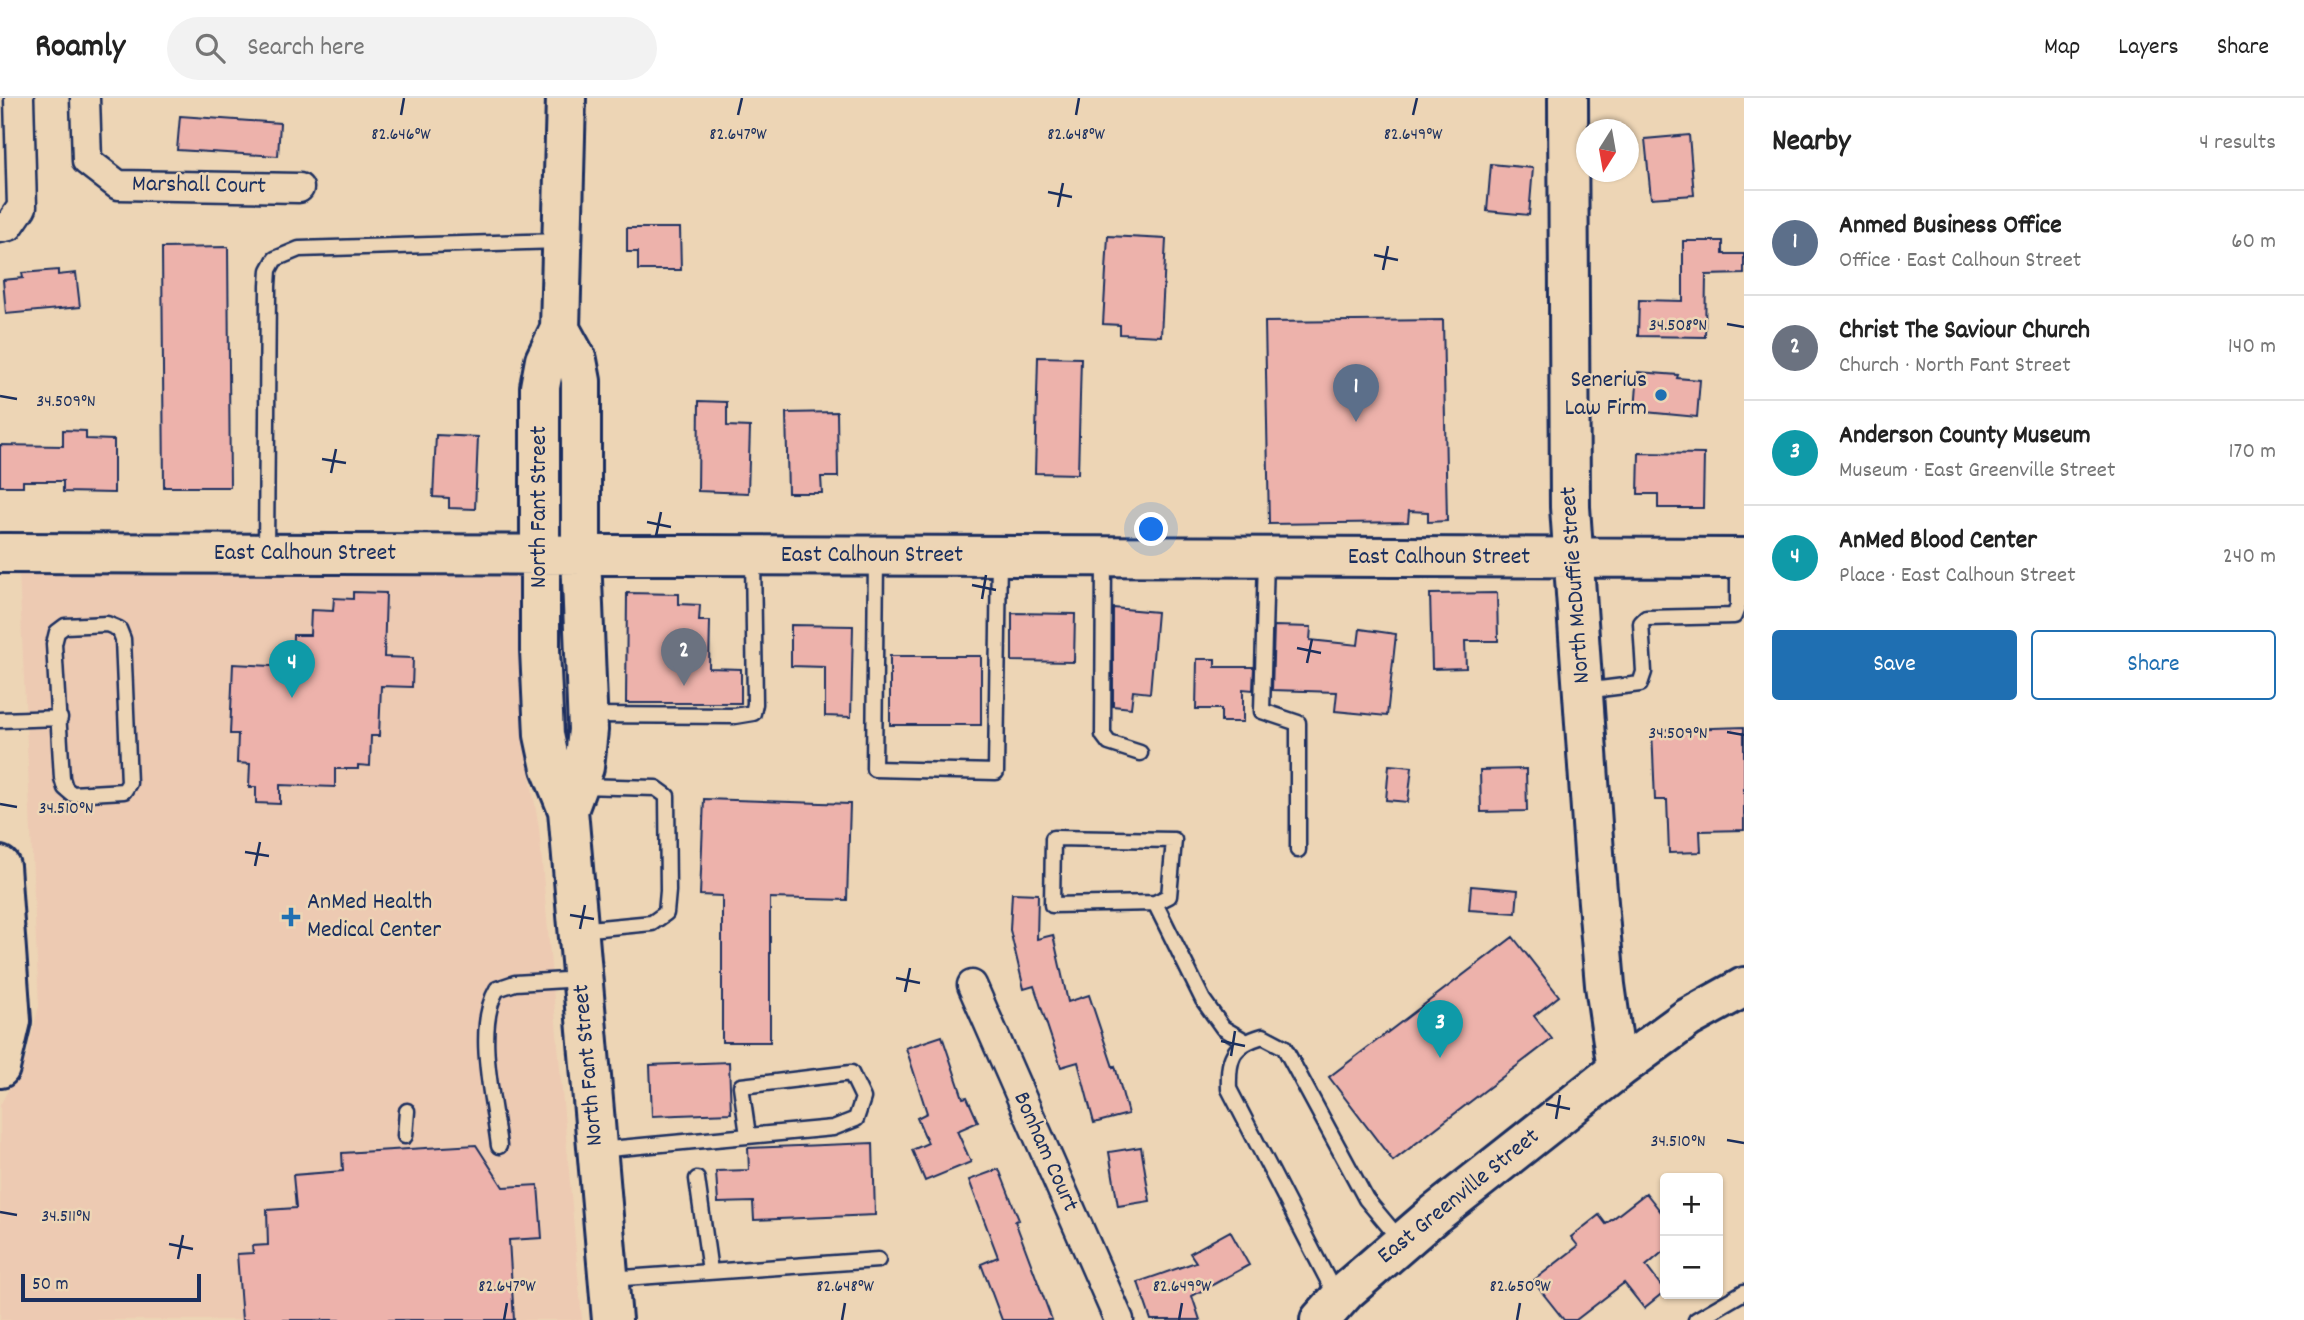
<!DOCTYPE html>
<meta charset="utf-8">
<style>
body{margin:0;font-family:Dekko,sans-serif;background:#f2f2f2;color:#222}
.controls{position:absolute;right:21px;bottom:21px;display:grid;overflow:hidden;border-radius:7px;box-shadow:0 2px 5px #0004}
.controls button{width:63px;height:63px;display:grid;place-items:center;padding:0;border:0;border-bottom:2px solid #e0e0e0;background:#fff;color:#222;font:35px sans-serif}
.compass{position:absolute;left:1576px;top:21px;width:63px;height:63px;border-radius:50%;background:#fff;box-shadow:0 2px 5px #0004;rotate:191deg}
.scale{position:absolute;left:21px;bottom:18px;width:180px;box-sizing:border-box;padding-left:7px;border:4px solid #1b2f5e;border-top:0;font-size:19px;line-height:24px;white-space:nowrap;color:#1b2f5e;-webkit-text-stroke:5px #edd5b5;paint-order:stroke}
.you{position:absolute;left:1152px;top:432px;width:24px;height:24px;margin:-18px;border:5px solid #fff;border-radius:50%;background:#1a73e8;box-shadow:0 0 0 10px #1a73e833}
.badge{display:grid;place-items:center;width:46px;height:46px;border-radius:50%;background:#1f6fb2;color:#fff;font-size:23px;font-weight:700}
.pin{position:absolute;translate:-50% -58px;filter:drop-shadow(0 2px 4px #0008)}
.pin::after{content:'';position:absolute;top:37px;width:24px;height:21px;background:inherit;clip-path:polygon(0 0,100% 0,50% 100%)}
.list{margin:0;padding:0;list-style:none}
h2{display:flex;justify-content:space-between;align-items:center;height:91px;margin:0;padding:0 28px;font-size:30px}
h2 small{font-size:23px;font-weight:400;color:#767676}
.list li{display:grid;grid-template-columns:46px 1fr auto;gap:21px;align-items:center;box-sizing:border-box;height:105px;padding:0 28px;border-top:2px solid #e0e0e0}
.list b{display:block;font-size:26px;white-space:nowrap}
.list p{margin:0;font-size:23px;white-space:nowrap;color:#767676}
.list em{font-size:23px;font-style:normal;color:#767676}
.actions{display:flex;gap:14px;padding:21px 28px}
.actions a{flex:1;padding:16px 0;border:2px solid #1f6fb2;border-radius:7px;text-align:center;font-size:24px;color:#1f6fb2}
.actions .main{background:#1f6fb2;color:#fff}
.icon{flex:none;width:38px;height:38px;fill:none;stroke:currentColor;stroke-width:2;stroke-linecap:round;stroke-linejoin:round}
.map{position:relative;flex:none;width:1744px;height:1222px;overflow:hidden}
header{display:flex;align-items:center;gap:42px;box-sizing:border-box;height:98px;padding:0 35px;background:#fff;border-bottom:2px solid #e0e0e0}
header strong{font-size:33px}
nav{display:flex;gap:38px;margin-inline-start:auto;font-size:24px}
.search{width:490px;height:63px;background:#f2f2f2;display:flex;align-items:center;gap:18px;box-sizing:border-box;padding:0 24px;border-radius:38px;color:#767676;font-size:26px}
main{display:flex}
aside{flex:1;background:#fff}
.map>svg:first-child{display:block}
.built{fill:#edcab2}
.building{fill:#edb2ab;stroke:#1b2f5e;stroke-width:2}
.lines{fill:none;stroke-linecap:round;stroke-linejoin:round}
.lane-casing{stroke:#1b2f5e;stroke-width:19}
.street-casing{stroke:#1b2f5e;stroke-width:33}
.secondary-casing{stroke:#1b2f5e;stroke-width:44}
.primary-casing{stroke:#1b2f5e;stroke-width:44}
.lane{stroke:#edd5b5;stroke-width:14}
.street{stroke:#edd5b5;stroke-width:28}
.secondary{stroke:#edd5b5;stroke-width:38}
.primary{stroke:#edd5b5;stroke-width:38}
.ticks{fill:none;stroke:#1b2f5e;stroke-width:2.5}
.poi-dot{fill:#1f6fb2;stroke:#edd5b5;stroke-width:2.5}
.labels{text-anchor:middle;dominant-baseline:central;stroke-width:5;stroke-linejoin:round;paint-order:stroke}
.street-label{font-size:24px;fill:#1b2f5e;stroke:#edd5b5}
.poi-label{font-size:24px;fill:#1b2f5e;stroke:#edd5b5;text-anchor:end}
.ticks-label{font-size:18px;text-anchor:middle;fill:#1b2f5e;stroke:#edd5b5;stroke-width:5;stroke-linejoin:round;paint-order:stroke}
</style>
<header>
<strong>Roamly</strong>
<div class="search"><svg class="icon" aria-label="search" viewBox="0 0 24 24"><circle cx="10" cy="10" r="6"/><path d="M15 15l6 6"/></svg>Search here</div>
<nav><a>Map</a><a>Layers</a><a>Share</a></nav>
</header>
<main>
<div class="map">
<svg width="1744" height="1222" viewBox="0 0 1744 1222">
<rect width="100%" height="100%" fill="#edd5b5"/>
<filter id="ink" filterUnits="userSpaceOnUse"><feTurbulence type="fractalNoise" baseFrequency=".0143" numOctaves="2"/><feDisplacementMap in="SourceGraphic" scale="14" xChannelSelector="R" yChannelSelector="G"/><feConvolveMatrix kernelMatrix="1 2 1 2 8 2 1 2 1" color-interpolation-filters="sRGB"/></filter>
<g filter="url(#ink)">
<!-- built -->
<path class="built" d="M 19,473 L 520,477 L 522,631 L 539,730 L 582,1222 L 0,1222 L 0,1007 L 26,960 L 39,908 Z"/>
<!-- building -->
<path class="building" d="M 180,18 L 280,25 L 278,58 L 177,52 Z
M 1689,37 L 1694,97 L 1651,100 L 1645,41 Z
M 1491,66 L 1533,70 L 1529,117 L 1487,113 Z
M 627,130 L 680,130 L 681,172 L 638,172 L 638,154 L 627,154 Z
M 1108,138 L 1166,141 L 1161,238 L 1120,236 L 1120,227 L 1103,226 Z
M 1683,143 L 1723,143 L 1723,156 L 1744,156 L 1744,176 L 1706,177 L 1705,239 L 1638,238 L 1639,202 L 1683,203 Z
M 228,149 L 230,389 L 164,389 L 162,150 Z
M 58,172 L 58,177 L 76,175 L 80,209 L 6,216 L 3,182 L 23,180 L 22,175 Z
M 1443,222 L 1447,423 L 1428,424 L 1428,414 L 1409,413 L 1408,424 L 1269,426 L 1265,224 Z
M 1038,259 L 1081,260 L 1078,376 L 1035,375 Z
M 1638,274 L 1678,277 L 1677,280 L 1700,282 L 1697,319 L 1635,313 Z
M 699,303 L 727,304 L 727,328 L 750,329 L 748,395 L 698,393 Z
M 837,314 L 838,379 L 821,379 L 822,395 L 788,395 L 786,315 Z
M 63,332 L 86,333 L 86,341 L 114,342 L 114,395 L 63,394 L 63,383 L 23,383 L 23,388 L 0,388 L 0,347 L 63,348 Z
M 436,337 L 478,339 L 475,411 L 449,410 L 449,400 L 433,399 Z
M 1639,355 L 1704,356 L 1703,410 L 1658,410 L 1658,396 L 1638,396 Z
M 353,494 L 386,495 L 384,559 L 413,560 L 412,589 L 381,588 L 379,638 L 371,638 L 370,668 L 358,667 L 358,671 L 335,671 L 335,689 L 280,687 L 280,706 L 256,705 L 256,689 L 249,689 L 250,666 L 237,665 L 238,636 L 230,636 L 233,566 L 292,569 L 293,537 L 310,537 L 311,512 L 333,513 L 334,500 L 353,501 Z
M 627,495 L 679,496 L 679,506 L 700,507 L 699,523 L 710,523 L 709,570 L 741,571 L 741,605 L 626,605 Z
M 1497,495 L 1498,543 L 1465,543 L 1466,570 L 1432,571 L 1430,496 Z
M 1113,510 L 1157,514 L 1150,595 L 1133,593 L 1131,610 L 1113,608 Z
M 1012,515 L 1075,516 L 1074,564 L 1012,563 Z
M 791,527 L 853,528 L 851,619 L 825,618 L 825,569 L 791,568 Z
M 1274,528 L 1311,529 L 1310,542 L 1358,547 L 1360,531 L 1396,536 L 1387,618 L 1335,613 L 1337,594 L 1272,592 Z
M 890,558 L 981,558 L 981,627 L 890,627 Z
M 1197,561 L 1215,561 L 1215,569 L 1254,569 L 1253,592 L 1243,591 L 1243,624 L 1221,624 L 1221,611 L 1196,611 Z
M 1744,629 L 1744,732 L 1700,733 L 1701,754 L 1669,755 L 1667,702 L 1655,702 L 1652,632 Z
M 1389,667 L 1412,669 L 1408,704 L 1386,702 Z
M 1526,671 L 1527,713 L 1481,714 L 1480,672 Z
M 704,701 L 850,706 L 847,802 L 770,800 L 770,944 L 722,944 L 722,798 L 700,797 Z
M 1471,788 L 1518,792 L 1516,815 L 1469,812 Z
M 1012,795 L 1038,796 L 1037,841 L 1053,837 L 1068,904 L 1089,897 L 1113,969 L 1115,968 L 1128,1016 L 1094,1025 L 1078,964 L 1061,969 L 1034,888 L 1024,891 L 1010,832 Z
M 1513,839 L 1559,898 L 1534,918 L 1552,941 L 1393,1063 L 1329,979 Z
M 942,938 L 963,1000 L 967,999 L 978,1024 L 957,1033 L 971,1064 L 925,1083 L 912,1052 L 928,1045 L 917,1020 L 927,1015 L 906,950 Z
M 729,964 L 731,1015 L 652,1018 L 650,967 Z
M 873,1045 L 875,1117 L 754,1122 L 753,1104 L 718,1105 L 716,1073 L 749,1072 L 748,1050 Z
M 476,1047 L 503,1089 L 538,1087 L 542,1140 L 509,1142 L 514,1222 L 242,1222 L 237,1156 L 253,1155 L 252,1148 L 268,1147 L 267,1112 L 296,1110 L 293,1077 L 343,1073 L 342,1055 Z
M 1141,1049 L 1150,1103 L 1118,1108 L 1109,1054 Z
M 999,1071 L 1019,1122 L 1015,1123 L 1052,1222 L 1002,1222 L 981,1166 L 998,1159 L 969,1082 Z
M 1646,1095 L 1665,1119 L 1665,1152 L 1646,1168 L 1665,1193 L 1644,1210 L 1624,1185 L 1576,1222 L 1564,1222 L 1533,1183 L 1578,1148 L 1571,1139 L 1599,1117 L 1606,1126 Z
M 1230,1133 L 1249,1167 L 1192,1198 L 1200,1222 L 1151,1222 L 1138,1184 L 1196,1164 L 1190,1155 Z"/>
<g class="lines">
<defs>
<path id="lane" d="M 266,456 L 268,188 L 269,172 L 275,161 L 299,151 L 561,143
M 876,459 L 874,671 L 996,674 L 999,458
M 1104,460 L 1103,637 L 1109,645 L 1140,655
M 1266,460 L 1262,613 L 1298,625 L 1298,752
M 107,526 L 119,531 L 123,541 L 129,685 L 124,693 L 72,696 L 65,690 L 62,680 L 54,546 L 57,534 L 65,528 Z
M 1584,593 L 1640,586 L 1644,574 L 1641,525 L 1646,520 L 1734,518 L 1738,508 L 1738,462
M 588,617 L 735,618 L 753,615 L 755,606 L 753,458
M 0,622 L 60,620
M 579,688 L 656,690 L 667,698 L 668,793 L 666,815 L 652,825 L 579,832
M 1155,805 L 1169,798 L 1174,742 L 1053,740 L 1052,807 L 1155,805 L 1203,902 L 1223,930 L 1245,943
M 405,1038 L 407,1013
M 499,1048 C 494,1004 474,930 497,891 L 515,885 L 582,881
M 598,1052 L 833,1030 L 856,1021 L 863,1000 L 851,975 L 741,988 L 748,1037
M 697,1081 L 710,1173
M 610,1181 L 878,1162
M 1336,1198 L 1229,991 C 1228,961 1231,947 1263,938 L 1284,949 L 1366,1101 L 1401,1143
M 1696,1222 L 1744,1194"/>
<path id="street" d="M 85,0 L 87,63 L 118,87 L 299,90
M 0,130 L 9,128 L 22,109 L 19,0
M 972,887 L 1119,1222"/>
<path id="secondary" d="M 566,0 L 560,231 L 545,262 L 540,289 L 540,552 L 544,637 L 551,670 L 568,712 L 612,1222
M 1568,0 L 1570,409 L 1595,769 L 1605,887 L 1617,972
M 560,231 L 577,262 L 581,283 L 581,457 L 588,632 L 584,669 L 568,712
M 0,455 L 1744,460
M 0,768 L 11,923 L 0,970"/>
<path id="primary" d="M 1320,1222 L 1346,1193 L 1435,1116 L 1617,972 L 1688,920 L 1744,889"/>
</defs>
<!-- lane casing -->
<use href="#lane" class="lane-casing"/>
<!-- street casing -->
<use href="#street" class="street-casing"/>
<!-- secondary casing -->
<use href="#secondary" class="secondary-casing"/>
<!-- primary casing -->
<use href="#primary" class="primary-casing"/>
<!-- lane -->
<use href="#lane" class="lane"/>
<!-- street -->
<use href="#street" class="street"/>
<!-- secondary -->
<use href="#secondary" class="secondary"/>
<!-- primary -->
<use href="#primary" class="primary"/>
</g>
</g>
<!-- ticks -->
<path class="ticks" d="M 401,17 L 404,0M 738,17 L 742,0M 1076,17 L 1079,0M 1413,17 L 1417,0M 1048,94 L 1072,99M 1058,109 L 1063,85M 1374,157 L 1398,162M 1383,172 L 1388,148M 1727,226 L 1744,229M 0,298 L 17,301M 322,361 L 346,365M 331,375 L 336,351M 647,424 L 671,429M 656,438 L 661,414M 972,487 L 996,492M 982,501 L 986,477M 1297,550 L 1321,555M 1307,565 L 1312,541M 1727,634 L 1744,637M 0,706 L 17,709M 245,754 L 269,758M 255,768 L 260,744M 570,817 L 594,821M 580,831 L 585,807M 896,880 L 920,885M 905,894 L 910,870M 1221,943 L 1245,948M 1231,958 L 1235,933M 1546,1006 L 1570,1011M 1556,1021 L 1560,997M 1727,1042 L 1744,1045M 0,1114 L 17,1117M 169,1146 L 193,1151M 178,1161 L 183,1137M 504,1222 L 507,1205M 842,1222 L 845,1205M 1179,1222 L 1182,1205M 1517,1222 L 1520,1205"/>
<!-- markers -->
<g class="poi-dot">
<circle cx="1661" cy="297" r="7"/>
<path d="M287.5 808.5h7v7h7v7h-7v7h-7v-7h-7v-7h7z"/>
</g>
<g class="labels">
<!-- street labels -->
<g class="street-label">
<text transform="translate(199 88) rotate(1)">Marshall Court</text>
<text transform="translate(540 409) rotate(-90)">North Fant Street</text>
<text x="305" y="456">East Calhoun Street</text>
<text x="872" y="458">East Calhoun Street</text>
<text x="1439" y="460">East Calhoun Street</text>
<text transform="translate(1576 487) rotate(-94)">North McDuffie Street</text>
<text transform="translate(589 967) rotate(-95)">North Fant Street</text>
<text transform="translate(1045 1054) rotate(66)">Bonham Court</text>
<text transform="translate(1459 1099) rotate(-39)">East Greenville Street</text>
</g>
<!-- poi labels -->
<g class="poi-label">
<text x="1647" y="283">Senerius<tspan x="1647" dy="28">Law Firm</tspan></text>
<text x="307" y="805" text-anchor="start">AnMed Health<tspan x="307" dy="28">Medical Center</tspan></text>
</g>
</g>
<g class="ticks-label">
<text x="401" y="41">82.646°W</text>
<text x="738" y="41">82.647°W</text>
<text x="1076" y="41">82.648°W</text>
<text x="1413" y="41">82.649°W</text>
<text x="1678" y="232">34.508°N</text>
<text x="66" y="308">34.509°N</text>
<text x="1678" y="640">34.509°N</text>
<text x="66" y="715">34.510°N</text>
<text x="1678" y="1048">34.510°N</text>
<text x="66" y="1123">34.511°N</text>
<text x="507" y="1193">82.647°W</text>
<text x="845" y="1193">82.648°W</text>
<text x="1182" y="1193">82.649°W</text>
<text x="1520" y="1193">82.650°W</text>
</g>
</svg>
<div class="controls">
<button>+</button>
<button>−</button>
</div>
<svg class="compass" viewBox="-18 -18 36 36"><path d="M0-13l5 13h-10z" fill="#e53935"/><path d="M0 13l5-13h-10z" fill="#767676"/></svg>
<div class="scale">50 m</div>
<div class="you"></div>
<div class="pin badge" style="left:1356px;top:324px;background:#5c6f8a">1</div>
<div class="pin badge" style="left:684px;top:588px;background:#6b7280">2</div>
<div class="pin badge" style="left:1440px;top:960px;background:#0f9aa8">3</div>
<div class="pin badge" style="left:292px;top:600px;background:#0f9aa8">4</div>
</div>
<aside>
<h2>Nearby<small>4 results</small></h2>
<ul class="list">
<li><span class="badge" style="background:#5c6f8a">1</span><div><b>Anmed Business Office</b><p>Office · East Calhoun Street</p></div><em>60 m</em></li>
<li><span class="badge" style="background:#6b7280">2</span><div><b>Christ The Saviour Church</b><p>Church · North Fant Street</p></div><em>140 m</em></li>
<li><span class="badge" style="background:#0f9aa8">3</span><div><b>Anderson County Museum</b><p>Museum · East Greenville Street</p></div><em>170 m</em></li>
<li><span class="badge" style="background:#0f9aa8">4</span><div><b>AnMed Blood Center</b><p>Place · East Calhoun Street</p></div><em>240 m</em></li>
</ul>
<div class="actions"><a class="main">Save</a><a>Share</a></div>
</aside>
</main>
